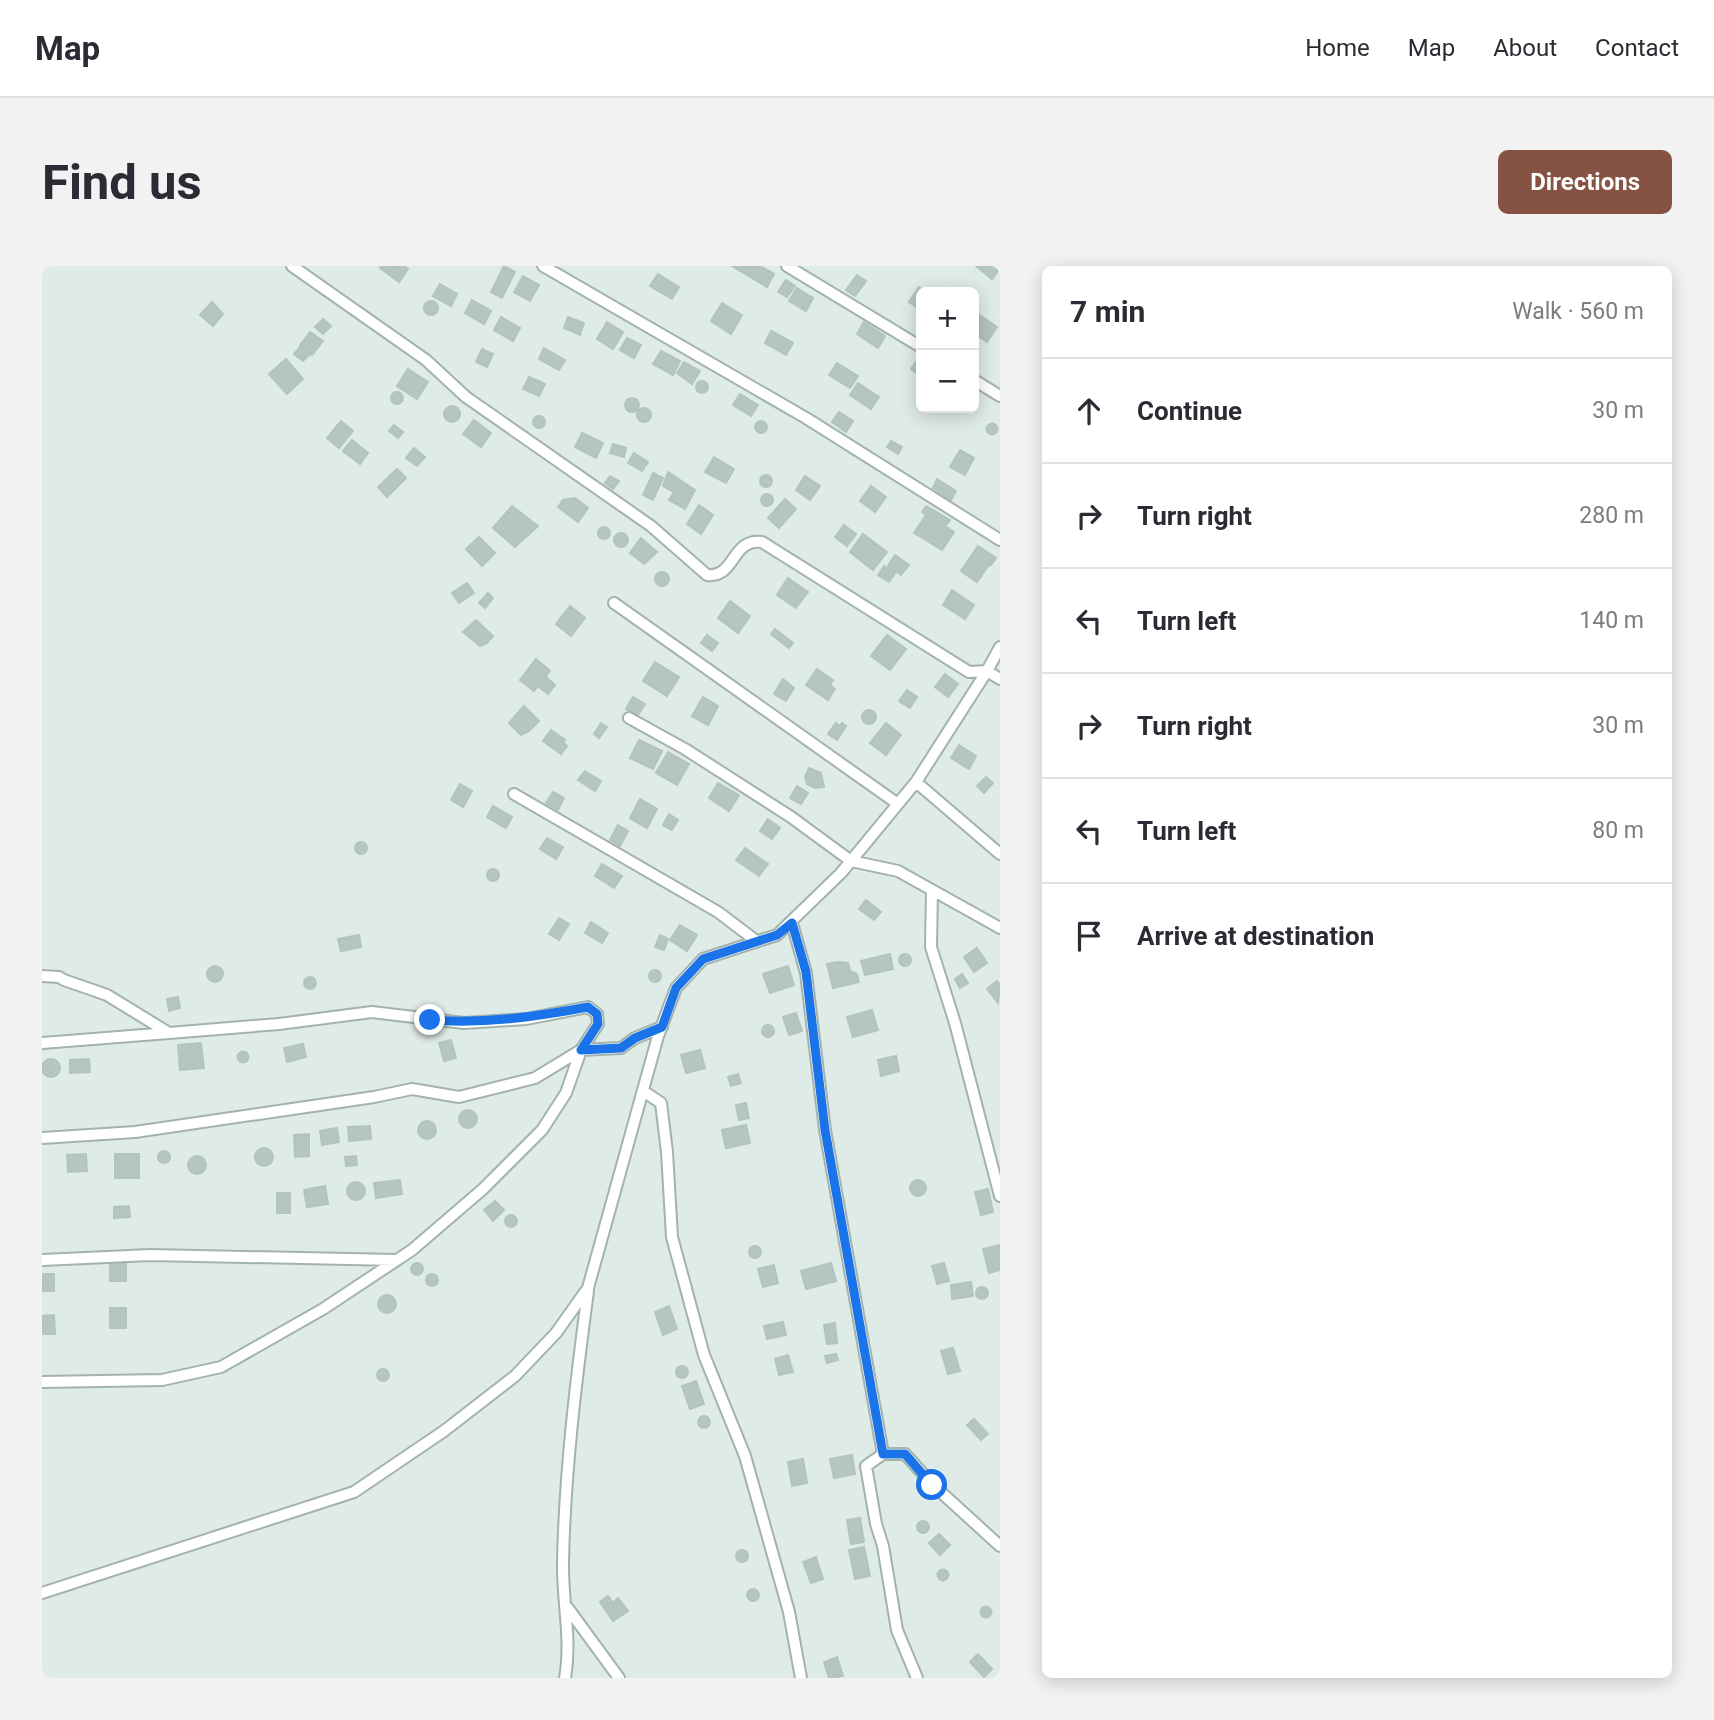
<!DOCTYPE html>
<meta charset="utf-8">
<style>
body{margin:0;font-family:Roboto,sans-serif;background:#f2f2f3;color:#2b2b33}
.controls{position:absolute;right:21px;top:21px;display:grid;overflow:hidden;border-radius:10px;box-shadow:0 4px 18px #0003}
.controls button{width:63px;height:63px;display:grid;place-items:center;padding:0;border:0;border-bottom:2px solid #e1e1e2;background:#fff;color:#2b2b33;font:35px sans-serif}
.stop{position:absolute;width:21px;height:21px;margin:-16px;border:5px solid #1a73e8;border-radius:50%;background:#fff}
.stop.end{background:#1a73e8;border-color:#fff;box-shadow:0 2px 7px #0008}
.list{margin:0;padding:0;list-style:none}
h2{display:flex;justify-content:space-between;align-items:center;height:91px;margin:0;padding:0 28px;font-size:30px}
h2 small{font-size:23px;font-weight:400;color:#7c7c81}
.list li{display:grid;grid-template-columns:46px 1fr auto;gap:21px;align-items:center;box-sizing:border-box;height:105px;padding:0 28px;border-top:2px solid #e1e1e2}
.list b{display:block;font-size:26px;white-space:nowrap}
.list em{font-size:23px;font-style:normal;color:#7c7c81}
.icon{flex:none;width:38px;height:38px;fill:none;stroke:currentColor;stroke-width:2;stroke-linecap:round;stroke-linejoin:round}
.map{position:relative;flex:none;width:958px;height:1412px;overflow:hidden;border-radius:10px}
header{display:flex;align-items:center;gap:42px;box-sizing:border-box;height:98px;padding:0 35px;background:#fff;border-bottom:2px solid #e1e1e2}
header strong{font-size:33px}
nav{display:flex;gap:38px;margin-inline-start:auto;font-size:24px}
.intro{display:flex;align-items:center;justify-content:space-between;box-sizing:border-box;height:168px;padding:0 42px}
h1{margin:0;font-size:49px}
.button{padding:18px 32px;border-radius:10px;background:#855243;color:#fff;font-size:24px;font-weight:700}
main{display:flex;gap:42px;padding:0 42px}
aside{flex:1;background:#fff;border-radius:10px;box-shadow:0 4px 18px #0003}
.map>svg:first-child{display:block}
.building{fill:#b5c5bf;stroke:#b2c4bd;stroke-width:2}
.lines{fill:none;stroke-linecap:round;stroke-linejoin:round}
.minor-casing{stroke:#a2b3ad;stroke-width:14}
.minor{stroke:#fff;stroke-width:10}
.route{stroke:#1a73e8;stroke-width:9}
</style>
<header>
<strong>Map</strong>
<nav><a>Home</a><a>Map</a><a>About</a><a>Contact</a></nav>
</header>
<div class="intro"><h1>Find us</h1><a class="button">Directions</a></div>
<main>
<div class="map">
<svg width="958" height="1412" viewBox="0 0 958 1412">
<rect width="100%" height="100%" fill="#dfebe6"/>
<!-- building -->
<path class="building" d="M 339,0 L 362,0 L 366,3 L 357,16 L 338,2 Z
M 462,0 L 473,6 L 460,32 L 449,26 Z
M 690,0 L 718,0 L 732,8 L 725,21 Z
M 934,0 L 958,0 L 958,2 L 950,13 Z
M 616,8 L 637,21 L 630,33 L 608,20 Z
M 815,9 L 824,15 L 813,30 L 804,24 Z
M 481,10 L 497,19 L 488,35 L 472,26 Z
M 744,14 L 753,20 L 745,31 L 736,26 Z
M 398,18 L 415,28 L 409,40 L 391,30 Z
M 877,21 L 885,26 L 879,26 L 879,44 L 867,36 Z
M 755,22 L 771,32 L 764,45 L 747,35 Z
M 430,34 L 449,45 L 442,58 L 423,47 Z
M382 42a7 7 0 1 1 14 0a7 7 0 1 1-14 0Z
M 170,36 L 181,48 L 171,60 L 158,49 Z
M 680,37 L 700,49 L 689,68 L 669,55 Z
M 936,48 L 955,61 L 945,76 L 932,67 L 932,55 Z
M 459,51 L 478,62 L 471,75 L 452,64 Z
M 526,51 L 542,57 L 538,69 L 522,62 Z
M 281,53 L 289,60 L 281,68 L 273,61 Z
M 565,56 L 581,66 L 571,83 L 555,73 Z
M 822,56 L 843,70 L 836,82 L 815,68 Z
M 729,65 L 751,77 L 744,89 L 723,77 Z
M 268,66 L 281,75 L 270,89 L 258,79 Z
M 585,72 L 599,79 L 592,92 L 578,84 Z
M 258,81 L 267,89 L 261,95 L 252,88 Z
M 502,82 L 523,94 L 517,104 L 497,93 Z
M 440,83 L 451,88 L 445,101 L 434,96 Z
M 619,85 L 638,95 L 631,109 L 611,98 Z
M 244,93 L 261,113 L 245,128 L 227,108 Z
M 876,93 L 879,96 L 879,111 L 869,103 Z
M 642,96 L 658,105 L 650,118 L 635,107 Z
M 795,97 L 816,110 L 808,122 L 787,109 Z
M 366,103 L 386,116 L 375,133 L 355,120 Z
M 487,111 L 503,118 L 497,130 L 481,123 Z
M654 121a6 6 0 1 1 12 0a6 6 0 1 1-12 0Z
M 816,117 L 837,131 L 829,143 L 808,129 Z
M349 132a6 6 0 1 1 12 0a6 6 0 1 1-12 0Z
M 698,128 L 716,139 L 709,150 L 691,139 Z
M583 139a7 7 0 1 1 14 0a7 7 0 1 1-14 0Z
M402 148a8 8 0 1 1 16 0a8 8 0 1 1-16 0Z
M595 149a7 7 0 1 1 14 0a7 7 0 1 1-14 0Z
M 797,146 L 811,155 L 804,166 L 790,156 Z
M491 156a6 6 0 1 1 12 0a6 6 0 1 1-12 0Z
M 432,154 L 449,167 L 439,181 L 421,168 Z
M713 161a6 6 0 1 1 12 0a6 6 0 1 1-12 0Z
M 299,155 L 311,165 L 297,182 L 285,172 Z
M944.5 163a5.5 5.5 0 1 1 11 0a5.5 5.5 0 1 1-11 0Z
M 352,159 L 361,166 L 356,172 L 347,165 Z
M 540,167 L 561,177 L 554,192 L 533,181 Z
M 310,174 L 326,187 L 318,198 L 301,185 Z
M 849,175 L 860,181 L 856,188 L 845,181 Z
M 571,178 L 584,182 L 582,191 L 568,187 Z
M 372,182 L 383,191 L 375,200 L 364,192 Z
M 918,184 L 932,192 L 923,209 L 908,201 Z
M 592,187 L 606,196 L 600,205 L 586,197 Z
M 672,191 L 692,203 L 684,217 L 663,206 Z
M 355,203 L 364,212 L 345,231 L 336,221 Z
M 626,206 L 653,224 L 643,243 L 627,234 L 632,226 L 621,220 Z
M 611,207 L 621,212 L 611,234 L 601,229 Z
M718 215a6 6 0 1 1 12 0a6 6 0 1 1-12 0Z
M 568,210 L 577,215 L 571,223 L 563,217 Z
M 763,210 L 778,220 L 768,234 L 754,224 Z
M 895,213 L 914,225 L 909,234 L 891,222 Z
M 829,220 L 844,231 L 833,246 L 818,235 Z
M719 234a6 6 0 1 1 12 0a6 6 0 1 1-12 0Z
M 533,232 L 546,242 L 536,256 L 516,241 L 521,234 Z
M 743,233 L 754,243 L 737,262 L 726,252 Z
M 657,239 L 671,249 L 659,268 L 645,258 Z
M 470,240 L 496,260 L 473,281 L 451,262 Z
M 884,240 L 908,254 L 903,260 L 912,266 L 900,284 L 872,267 L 884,249 L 880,246 Z
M 802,259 L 814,268 L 805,280 L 793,271 Z
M556 267a6 6 0 1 1 12 0a6 6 0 1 1-12 0Z
M572 274a7 7 0 1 1 14 0a7 7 0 1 1-14 0Z
M 821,268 L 845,286 L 831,304 L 808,286 Z
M 437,271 L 453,287 L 440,300 L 424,283 Z
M 599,272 L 615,286 L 602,298 L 588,287 Z
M 936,280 L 954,292 L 949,299 L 946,300 L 935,316 L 919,305 Z
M 853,289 L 867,299 L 859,309 L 846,300 Z
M 842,300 L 853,307 L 847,316 L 836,309 Z
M613 313a7 7 0 1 1 14 0a7 7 0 1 1-14 0Z
M 746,312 L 766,326 L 754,342 L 735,329 Z
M 425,317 L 432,327 L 417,337 L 410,327 Z
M 910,324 L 932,339 L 923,353 L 901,339 Z
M 446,327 L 451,332 L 443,342 L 437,337 Z
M 688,335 L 708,350 L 696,367 L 676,352 Z
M 528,340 L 543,352 L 529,370 L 514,358 Z
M 434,354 L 451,370 L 445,377 L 438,380 L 421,366 Z
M 733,363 L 751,377 L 747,382 L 729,368 Z
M 665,369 L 676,377 L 670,385 L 659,377 Z
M 845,369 L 864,383 L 848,404 L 829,390 Z
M 494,393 L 508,405 L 492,425 L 478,414 Z
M 613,396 L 637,411 L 625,430 L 601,415 Z
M 775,403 L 791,414 L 788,419 L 793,423 L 786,434 L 764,419 Z
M 903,408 L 916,418 L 906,431 L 893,421 Z
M 504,411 L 513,419 L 506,428 L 497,421 Z
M 741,413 L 752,422 L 744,435 L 732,428 Z
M 865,424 L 875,431 L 868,442 L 857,435 Z
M 591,431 L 603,438 L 596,449 L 584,443 Z
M 661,431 L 676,440 L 666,459 L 650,450 Z
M 482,440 L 497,455 L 487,465 L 479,469 L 467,457 Z
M820 451a7 7 0 1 1 14 0a7 7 0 1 1-14 0Z
M 559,457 L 565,461 L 557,472 L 552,468 Z
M 794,457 L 798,460 L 800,457 L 804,460 L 795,474 L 786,468 Z
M 844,457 L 859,469 L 844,489 L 828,477 Z
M 509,464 L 523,474 L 521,476 L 525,480 L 519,488 L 501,475 Z
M 597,474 L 620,485 L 611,503 L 588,492 Z
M 917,479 L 934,490 L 927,503 L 909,492 Z
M 626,486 L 647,498 L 635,519 L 614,507 Z
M 767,502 L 779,507 L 782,521 L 773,522 L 765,518 L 763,511 Z
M 543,505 L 559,515 L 553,525 L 536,514 Z
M 944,511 L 951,517 L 942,527 L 935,520 Z
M 676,517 L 697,529 L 687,545 L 667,532 Z
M 418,518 L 430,525 L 421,541 L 409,534 Z
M 755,520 L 766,527 L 759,538 L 748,532 Z
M 511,526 L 522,532 L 516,544 L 504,537 Z
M 598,533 L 615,543 L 605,562 L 588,552 Z
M 451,540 L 470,551 L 464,562 L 445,551 Z
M 627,548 L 636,554 L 630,564 L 621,559 Z
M 726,553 L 738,562 L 730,573 L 718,565 Z
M 576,559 L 586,565 L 578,580 L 568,574 Z
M 505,572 L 521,581 L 514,593 L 498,583 Z
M313 582a6 6 0 1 1 12 0a6 6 0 1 1-12 0Z
M 703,582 L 726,598 L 717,610 L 694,594 Z
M 560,598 L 580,610 L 572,622 L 553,610 Z
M445 609a6 6 0 1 1 12 0a6 6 0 1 1-12 0Z
M 824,634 L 839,646 L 832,654 L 817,643 Z
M 517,652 L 527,658 L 517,674 L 507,668 Z
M 549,656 L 566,667 L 560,677 L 543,667 Z
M 638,659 L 655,669 L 645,685 L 628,674 Z
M 317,669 L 319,681 L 299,685 L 296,673 Z
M 618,669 L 626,673 L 622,684 L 613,681 Z
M 935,682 L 945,697 L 932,706 L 922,691 Z
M857 694a6 6 0 1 1 12 0a6 6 0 1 1-12 0Z
M 848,688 L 851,703 L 823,709 L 819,695 Z
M 795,696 L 806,697 L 808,705 L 815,708 L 817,716 L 791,722 L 785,698 Z
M 746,700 L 752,719 L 728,727 L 721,708 Z
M165 708a8 8 0 1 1 16 0a8 8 0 1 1-16 0Z
M607 710a6 6 0 1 1 12 0a6 6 0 1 1-12 0Z
M 920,708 L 926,717 L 918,722 L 913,713 Z
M262 717a6 6 0 1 1 12 0a6 6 0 1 1-12 0Z
M 955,715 L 958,719 L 956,737 L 945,723 Z
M 136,731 L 138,742 L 127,745 L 125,733 Z
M 830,744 L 836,764 L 811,771 L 805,751 Z
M 754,747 L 760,765 L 747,769 L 741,751 Z
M720 765a6 6 0 1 1 12 0a6 6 0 1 1-12 0Z
M 409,774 L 414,792 L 402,795 L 397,777 Z
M 159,777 L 162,802 L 138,804 L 136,779 Z
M 261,778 L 264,791 L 245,796 L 242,782 Z
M 658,784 L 663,802 L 644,807 L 639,789 Z
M195.5 791a5.5 5.5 0 1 1 11 0a5.5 5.5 0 1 1-11 0Z
M 854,790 L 857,805 L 839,810 L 836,794 Z
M 47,793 L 48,806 L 28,807 L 28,794 Z
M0 802a9 9 0 1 1 18 0a9 9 0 1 1-18 0Z
M 696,808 L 699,817 L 689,820 L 686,811 Z
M 704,837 L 707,852 L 697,854 L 694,839 Z
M417 853a9 9 0 1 1 18 0a9 9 0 1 1-18 0Z
M376 864a9 9 0 1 1 18 0a9 9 0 1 1-18 0Z
M 704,859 L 708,877 L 684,882 L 680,864 Z
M 328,860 L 329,873 L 307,875 L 306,861 Z
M 295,862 L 297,876 L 280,879 L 278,865 Z
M 267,868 L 267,890 L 253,891 L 252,869 Z
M213 891a9 9 0 1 1 18 0a9 9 0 1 1-18 0Z
M116 891a6 6 0 1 1 12 0a6 6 0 1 1-12 0Z
M 44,888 L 45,905 L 26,906 L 25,889 Z
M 73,888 L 97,888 L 97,912 L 73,912 Z
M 314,890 L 315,899 L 304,900 L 303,891 Z
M146 899a9 9 0 1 1 18 0a9 9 0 1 1-18 0Z
M 358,914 L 360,928 L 334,932 L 332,917 Z
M868 922a8 8 0 1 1 16 0a8 8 0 1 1-16 0Z
M305 925a9 9 0 1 1 18 0a9 9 0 1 1-18 0Z
M 283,920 L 286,938 L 265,941 L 262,924 Z
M 946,923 L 951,946 L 939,949 L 933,926 Z
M 235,927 L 248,927 L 248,947 L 235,947 Z
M 453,935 L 462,944 L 451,955 L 442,944 Z
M 87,940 L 88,951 L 72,952 L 72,941 Z
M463 955a6 6 0 1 1 12 0a6 6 0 1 1-12 0Z
M 958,979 L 958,1004 L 947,1007 L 941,983 Z
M707 986a6 6 0 1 1 12 0a6 6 0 1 1-12 0Z
M369 1003a6 6 0 1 1 12 0a6 6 0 1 1-12 0Z
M 68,997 L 84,997 L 84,1015 L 68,1015 Z
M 789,997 L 794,1015 L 764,1023 L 759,1005 Z
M 902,997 L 907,1015 L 895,1018 L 890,1000 Z
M 732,999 L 736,1017 L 721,1021 L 716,1003 Z
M384 1014a6 6 0 1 1 12 0a6 6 0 1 1-12 0Z
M 0,1008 L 12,1008 L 12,1025 L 0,1025 Z
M 929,1016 L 931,1030 L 910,1033 L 909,1019 Z
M934 1027a6 6 0 1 1 12 0a6 6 0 1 1-12 0Z
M336 1038a9 9 0 1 1 18 0a9 9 0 1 1-18 0Z
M 627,1040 L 635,1063 L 621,1069 L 613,1046 Z
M 68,1042 L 84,1042 L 84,1062 L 68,1062 Z
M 12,1049 L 13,1068 L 0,1068 L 0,1050 Z
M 741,1056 L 744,1069 L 725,1073 L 722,1060 Z
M 793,1057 L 795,1077 L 785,1078 L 782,1059 Z
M 911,1082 L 918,1105 L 906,1108 L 899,1085 Z
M 794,1088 L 796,1094 L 785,1097 L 783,1090 Z
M 746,1089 L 751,1106 L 737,1109 L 733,1093 Z
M634 1106a6 6 0 1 1 12 0a6 6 0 1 1-12 0Z
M335 1109a6 6 0 1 1 12 0a6 6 0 1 1-12 0Z
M 654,1115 L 662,1138 L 648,1143 L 640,1120 Z
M656 1156a6 6 0 1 1 12 0a6 6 0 1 1-12 0Z
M 932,1153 L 946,1168 L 939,1174 L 925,1159 Z
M 810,1189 L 813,1208 L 792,1212 L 788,1193 Z
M 761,1193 L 765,1217 L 750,1220 L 746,1196 Z
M 818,1252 L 822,1276 L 809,1278 L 805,1254 Z
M875 1261a6 6 0 1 1 12 0a6 6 0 1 1-12 0Z
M 897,1268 L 908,1279 L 898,1289 L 887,1277 Z
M 822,1281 L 828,1310 L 813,1313 L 807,1284 Z
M694 1290a6 6 0 1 1 12 0a6 6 0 1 1-12 0Z
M 774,1291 L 781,1313 L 769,1317 L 761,1296 Z
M895.5 1309a5.5 5.5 0 1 1 11 0a5.5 5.5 0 1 1-11 0Z
M705 1329a6 6 0 1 1 12 0a6 6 0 1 1-12 0Z
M 566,1330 L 571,1337 L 576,1332 L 586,1345 L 571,1355 L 558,1336 Z
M938.5 1346a5.5 5.5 0 1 1 11 0a5.5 5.5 0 1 1-11 0Z
M 936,1388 L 950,1403 L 942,1411 L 928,1396 Z
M 795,1391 L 801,1410 L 787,1412 L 782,1396 Z"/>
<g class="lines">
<defs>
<path id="minor" d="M 250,0 L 384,94 L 424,131 L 609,260 L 665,309 C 694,312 689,272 720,276 L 927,406 L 945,405 L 958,413
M 501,0 L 764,152 L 958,274
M 745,0 L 879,81
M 932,114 L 958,130
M 572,337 L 856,538
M 587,452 L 643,483 L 749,551 L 809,595 L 856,605 L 958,662
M 874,516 L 958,588
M 472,528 L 676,646 L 713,674
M 890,624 L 889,681 L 913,757 L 958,930
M 750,657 L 764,707 L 783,864 L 841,1188 L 824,1200 L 834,1258 L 841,1280 L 855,1364 L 875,1412
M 0,710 L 17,711 L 22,714 L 65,729 L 127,767 L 0,777
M 601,825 L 619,837 L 625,886 L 630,971 L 662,1089 L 703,1190 L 747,1346 L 759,1412
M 0,872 L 93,866 L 332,831 L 370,823 L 417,831 L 493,812 L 539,784 L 556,758 L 555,748 L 546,741 L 484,753 L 422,757 L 330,746 L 237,758 L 127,767
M 0,994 L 108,989 L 355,994
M 0,1116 L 120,1114 L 179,1101 L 281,1043 L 370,984 L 441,923 L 500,864 L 524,827 L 539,784 L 579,782 L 593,772 L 620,761
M 841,1188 L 863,1188 L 890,1218 L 958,1280
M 0,1327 L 312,1226 L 402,1165 L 473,1110 L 514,1067 L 546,1022 L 616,770 L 634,722 L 661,693 L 735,669 L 799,607 L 874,516 L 945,405 L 958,381
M 525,1341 L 577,1412
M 523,1412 C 530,1372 520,1335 521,1295 C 523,1204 534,1115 546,1025"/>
</defs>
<!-- minor casing -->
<use href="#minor" class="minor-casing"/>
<!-- minor -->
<use href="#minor" class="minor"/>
</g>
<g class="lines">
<!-- route -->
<path class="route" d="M 388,754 C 442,758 493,751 546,741 L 555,748 L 556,758 L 539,784 L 579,782 L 593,772 L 620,761 L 634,722 L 661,693 L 735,669 L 750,657 L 764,706 L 783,864 L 841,1188 L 863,1188 L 890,1219"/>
</g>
</svg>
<div class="controls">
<button>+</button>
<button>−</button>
</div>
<div class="stop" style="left:890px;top:1219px"></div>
<div class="stop end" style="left:388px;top:754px"></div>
</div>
<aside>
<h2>7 min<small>Walk · 560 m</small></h2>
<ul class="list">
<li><svg class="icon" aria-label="ahead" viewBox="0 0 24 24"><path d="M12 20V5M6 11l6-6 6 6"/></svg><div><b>Continue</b></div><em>30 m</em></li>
<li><svg class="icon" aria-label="right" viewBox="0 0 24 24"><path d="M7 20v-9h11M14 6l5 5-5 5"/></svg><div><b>Turn right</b></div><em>280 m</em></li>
<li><svg class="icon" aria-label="left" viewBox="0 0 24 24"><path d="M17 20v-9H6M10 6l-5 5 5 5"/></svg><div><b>Turn left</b></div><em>140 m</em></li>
<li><svg class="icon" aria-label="right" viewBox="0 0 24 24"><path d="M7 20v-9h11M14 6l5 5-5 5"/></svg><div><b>Turn right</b></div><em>30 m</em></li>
<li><svg class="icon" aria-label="left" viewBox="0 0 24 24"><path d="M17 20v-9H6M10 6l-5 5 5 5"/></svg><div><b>Turn left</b></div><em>80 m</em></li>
<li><svg class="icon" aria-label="arrive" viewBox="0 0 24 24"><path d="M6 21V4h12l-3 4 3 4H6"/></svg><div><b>Arrive at destination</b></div></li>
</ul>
</aside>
</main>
